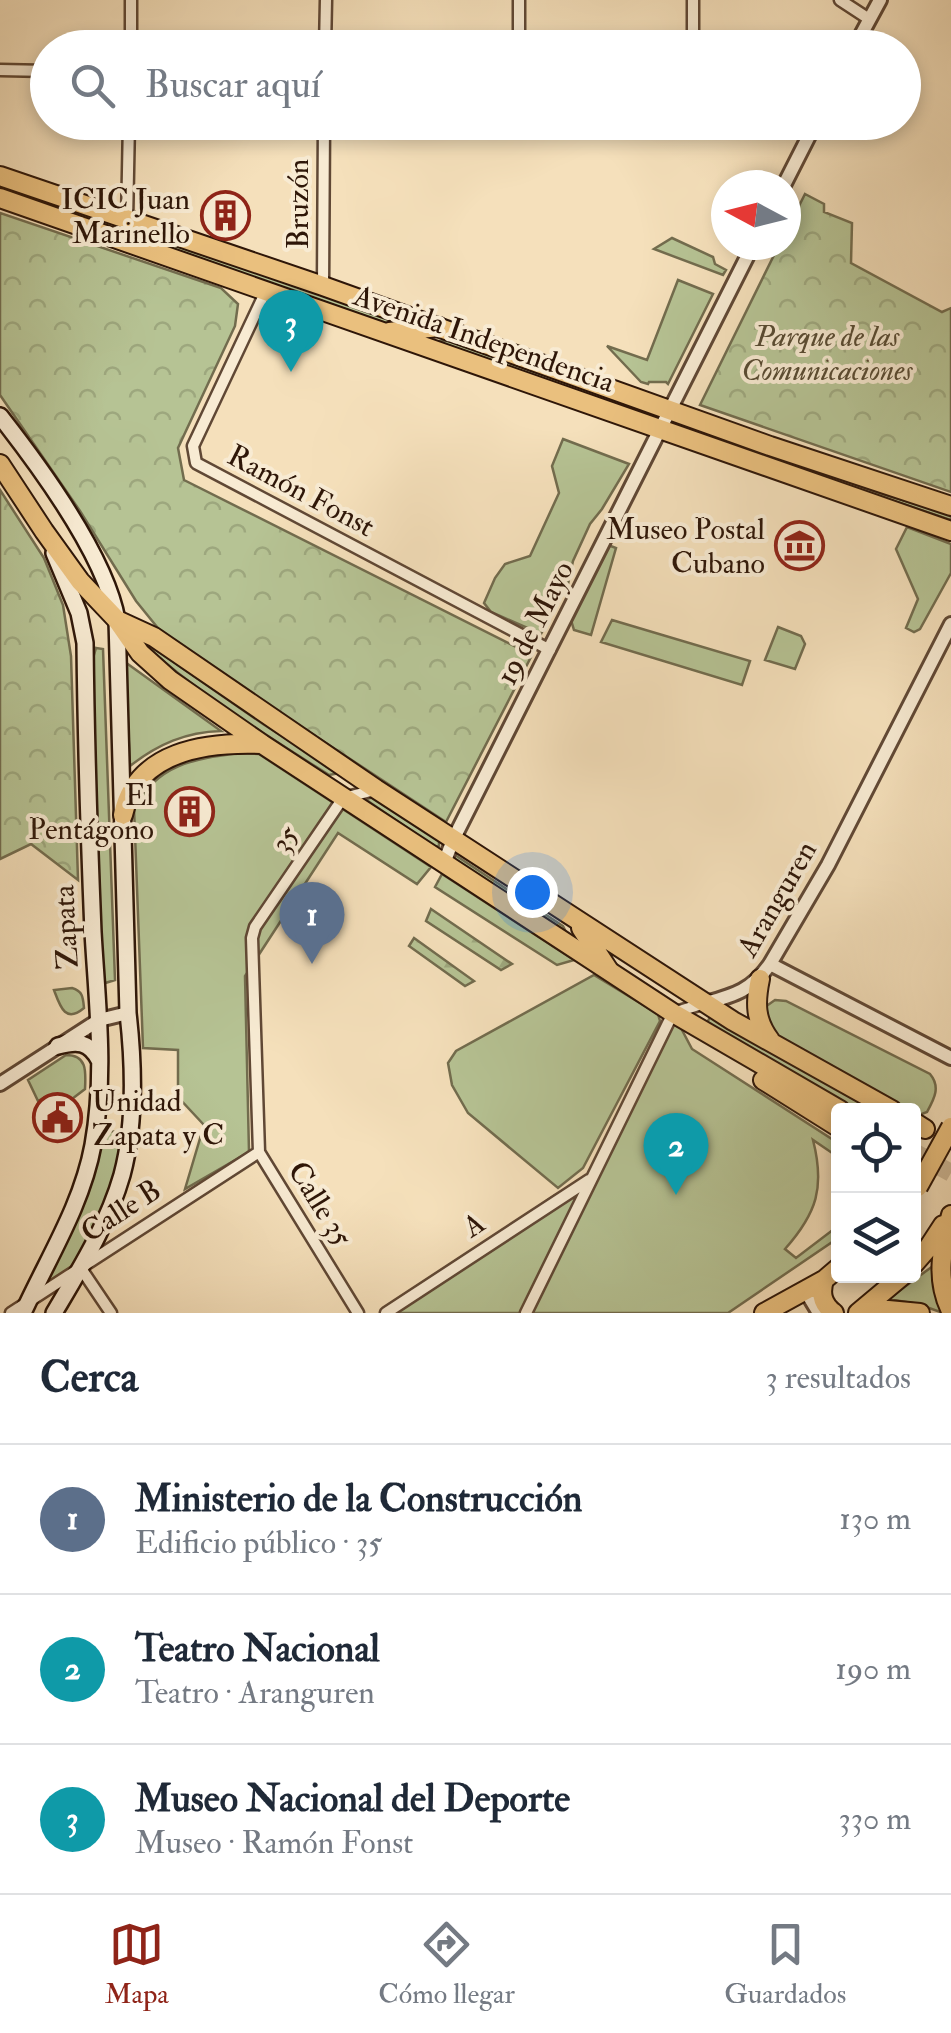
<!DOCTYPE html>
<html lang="es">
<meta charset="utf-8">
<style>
body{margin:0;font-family:"IM FELL Double Pica",serif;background:#f2f2f3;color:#1f2937}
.controls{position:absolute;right:30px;bottom:30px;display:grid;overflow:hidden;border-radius:10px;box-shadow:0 5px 15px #0003}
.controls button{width:90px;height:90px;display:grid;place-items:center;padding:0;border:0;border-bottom:2px solid #e0e1e3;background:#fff;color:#1f2937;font:50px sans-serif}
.compass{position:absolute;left:711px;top:170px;width:90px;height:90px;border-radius:50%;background:#fff;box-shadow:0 5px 15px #0003;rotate:277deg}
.you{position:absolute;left:532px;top:892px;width:35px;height:35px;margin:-25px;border:8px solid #fff;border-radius:50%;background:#1a73e8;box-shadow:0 0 0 15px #1a73e833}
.badge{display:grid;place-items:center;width:65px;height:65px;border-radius:50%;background:#8f2418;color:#fff;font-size:32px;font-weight:700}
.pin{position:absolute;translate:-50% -82px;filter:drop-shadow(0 2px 5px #0008)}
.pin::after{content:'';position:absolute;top:52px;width:35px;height:30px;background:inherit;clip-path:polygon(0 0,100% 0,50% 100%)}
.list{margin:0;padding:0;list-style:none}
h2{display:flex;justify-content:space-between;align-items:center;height:130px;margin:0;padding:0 40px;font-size:42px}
h2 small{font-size:32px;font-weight:400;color:#747a83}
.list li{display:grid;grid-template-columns:65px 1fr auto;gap:30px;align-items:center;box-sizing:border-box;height:150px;padding:0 40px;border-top:2px solid #e0e1e3}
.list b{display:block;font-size:38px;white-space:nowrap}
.list p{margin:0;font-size:32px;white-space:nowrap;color:#747a83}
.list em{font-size:32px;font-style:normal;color:#747a83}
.icon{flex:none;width:55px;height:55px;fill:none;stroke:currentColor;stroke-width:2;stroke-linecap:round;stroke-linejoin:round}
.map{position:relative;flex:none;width:951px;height:1313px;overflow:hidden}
.search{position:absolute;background:#fff;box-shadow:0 5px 15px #0003;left:30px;right:30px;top:30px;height:110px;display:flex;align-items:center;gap:25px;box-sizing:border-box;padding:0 35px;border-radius:55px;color:#747a83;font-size:38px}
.sheet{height:580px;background:#fff}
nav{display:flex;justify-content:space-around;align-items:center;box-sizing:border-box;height:140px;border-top:2px solid #e0e1e3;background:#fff;font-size:28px;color:#747a83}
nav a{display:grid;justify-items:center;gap:5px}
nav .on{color:#8f2418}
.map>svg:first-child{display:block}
.grass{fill:#b6c394;stroke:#726c4e;stroke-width:2.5}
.forest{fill:url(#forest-firs);stroke:#726c4e;stroke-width:2.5}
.park{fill:url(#park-crowns);stroke:#726c4e;stroke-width:2.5}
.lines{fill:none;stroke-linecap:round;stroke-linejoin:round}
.primary-tunnel{stroke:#cdb897;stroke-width:18;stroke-dasharray:18 9;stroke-linecap:butt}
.minor-casing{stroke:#604835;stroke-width:15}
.tertiary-casing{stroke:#604835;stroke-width:18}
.secondary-casing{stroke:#2e1608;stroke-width:20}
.primary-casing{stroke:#2e1608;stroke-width:22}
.trunk-casing{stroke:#2e1608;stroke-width:22}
.minor{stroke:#f8ebd3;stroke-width:10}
.tertiary{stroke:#f8ebd3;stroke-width:12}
.secondary{stroke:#f8ebd3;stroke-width:15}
.primary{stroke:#eac07e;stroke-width:18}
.trunk{stroke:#eac07e;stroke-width:18}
.primary-bridge-casing{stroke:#2e1608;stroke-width:22;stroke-linecap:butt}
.primary-bridge{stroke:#eac07e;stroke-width:18}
.labels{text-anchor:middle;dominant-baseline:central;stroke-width:8;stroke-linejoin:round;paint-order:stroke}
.poi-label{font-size:30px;fill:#2e1608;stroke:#f8ebd3;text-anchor:end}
.street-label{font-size:30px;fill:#2e1608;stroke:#f8ebd3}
.park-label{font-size:30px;font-style:italic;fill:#574a32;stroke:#f8ebd3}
</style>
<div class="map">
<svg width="951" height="1313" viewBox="0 0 951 1313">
<defs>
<pattern id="forest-firs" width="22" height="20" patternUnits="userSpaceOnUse" patternTransform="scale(2.5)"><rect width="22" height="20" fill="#b6c394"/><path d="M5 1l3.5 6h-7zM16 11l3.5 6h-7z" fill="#9da77e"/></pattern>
<pattern id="park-crowns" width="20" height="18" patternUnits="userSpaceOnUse" patternTransform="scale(2.5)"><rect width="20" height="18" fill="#b6c394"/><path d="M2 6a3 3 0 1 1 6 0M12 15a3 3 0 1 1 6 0" fill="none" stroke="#9da77e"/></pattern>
</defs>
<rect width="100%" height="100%" fill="#f5e0bb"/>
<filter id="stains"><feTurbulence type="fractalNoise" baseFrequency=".002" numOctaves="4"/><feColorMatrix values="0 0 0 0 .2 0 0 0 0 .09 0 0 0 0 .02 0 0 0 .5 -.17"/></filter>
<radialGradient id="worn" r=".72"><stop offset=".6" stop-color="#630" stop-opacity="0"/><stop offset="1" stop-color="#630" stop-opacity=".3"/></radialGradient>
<!-- grass -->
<path class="grass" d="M 0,182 L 406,323 L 386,323 L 0,190 Z
M 672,238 L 713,257 L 715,264 L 726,270 L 723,275 L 654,249 Z
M 678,280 L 713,294 L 668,384 L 666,382 L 649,382 L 648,384 L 641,382 L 607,346 L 647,360 Z
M 429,341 L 451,341 L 656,414 L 654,420 Z
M 693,428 L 882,494 L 951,514 L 951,520 L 691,433 Z
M 563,439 L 629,464 L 602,509 L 590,524 L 573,561 L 568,584 L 541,634 L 491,612 L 484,603 L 495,578 L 505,564 L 530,556 L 559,493 L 552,466 Z
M 907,527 L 951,544 L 951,573 L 920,629 L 914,632 L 906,628 L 918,599 L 896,549 Z
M 608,545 L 616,548 L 591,635 L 574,630 L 571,620 Z
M 612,620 L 750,661 L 742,685 L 601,642 Z
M 778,627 L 801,636 L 805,644 L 795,669 L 765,660 Z
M 140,641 L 159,652 L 263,724 L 340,773 L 329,775 C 264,734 197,693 140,641 Z
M 96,648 L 103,649 L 115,980 L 102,984 L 90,669 Z
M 125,662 L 221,731 C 186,732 158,744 130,766 Z
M 239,753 L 259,754 L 431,867 L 417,884 L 338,833 L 245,976 L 249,1152 L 185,1189 L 204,1125 L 178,1097 L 178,1050 L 143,1048 L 134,808 C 158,764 193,759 239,753 Z
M 375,797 L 439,841 L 439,846 L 435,847 L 365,799 Z
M 455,855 L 563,926 L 568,936 L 454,861 L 453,857 Z
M 442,874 L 574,960 L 557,965 L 435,887 Z
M 594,975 L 658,1014 L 660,1021 L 583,1168 L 558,1188 L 468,1113 L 452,1085 L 448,1063 L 456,1051 Z
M 72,988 C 83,991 83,998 84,1008 C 65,1024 60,1006 54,990 Z
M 775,1000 L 786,1001 L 930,1074 C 941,1087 934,1099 927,1112 L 914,1117 L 914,1110 L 899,1110 L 771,1032 L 765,1007 Z
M 673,1013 L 692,1049 L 838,1143 L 838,1157 L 813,1140 C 825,1187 817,1213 785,1249 L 796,1258 L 838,1226 L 838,1238 L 728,1313 L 384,1313 L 555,1195 L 590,1180 Z
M 710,1017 L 875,1110 L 858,1110 L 706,1025 Z
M 66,1055 C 87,1055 86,1071 85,1089 L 72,1099 L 47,1096 L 38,1101 L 28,1080 Z
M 101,1131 L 123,1132 L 116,1173 L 90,1240 L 73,1267 L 44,1287 Z
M 933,1266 L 933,1287 L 943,1313 L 918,1304 L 888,1299 Z"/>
<!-- forest -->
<path class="forest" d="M 431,909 L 512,964 L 501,970 L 426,921 Z
M 414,938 L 474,981 L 465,986 L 409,946 Z"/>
<!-- park -->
<path class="park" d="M 805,194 L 824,204 L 824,212 L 852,223 L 851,263 L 942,312 L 951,308 L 951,492 L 700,405 L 779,245 L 786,245 L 786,232 Z
M 0,213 L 221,288 L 238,304 L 235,326 L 178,448 L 184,480 L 532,655 L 446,822 L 166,638 L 136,601 L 80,511 L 0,395 Z
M 0,490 L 44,558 L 63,605 L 71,656 L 78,880 L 31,844 L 0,859 Z"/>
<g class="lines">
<!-- primary-tunnel -->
<path class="primary-tunnel" d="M 914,1152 L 951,1173"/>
<defs>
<path id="minor" d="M 840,0 L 869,19
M 131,48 L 131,0
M 325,48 L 326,0
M 519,48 L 519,0
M 693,48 L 693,0
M 0,70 L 48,71
M 127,221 L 129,122
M 323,286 L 324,122
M 266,291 L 193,446 L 196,463 L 550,650
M 80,1267 L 111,1313
M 11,1313 L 259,1152
M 358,1313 L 259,1152 L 252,938 L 255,927 L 343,798 L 375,790
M 386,1313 L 589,1180
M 526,1313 L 673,1013 L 705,1003"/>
<path id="tertiary" d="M 854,48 L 880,0
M 784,185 L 816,122
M 444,863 L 453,840 L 753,245
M 770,964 L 951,1058
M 706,1003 C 735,995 752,990 770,964 L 828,865 L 951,624
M 0,1084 L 99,1020 L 128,1013
M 805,1290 L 819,1313"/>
<path id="secondary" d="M 0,416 C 40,467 106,557 117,620 L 128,1013 C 134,1066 136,1123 122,1175 C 108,1224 80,1269 54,1313
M 58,1046 C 77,1041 89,1041 99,1060
M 23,1313 C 48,1258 82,1205 93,1145 C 106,1074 97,1002 93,932 C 89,835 86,739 85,643 L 79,613 L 54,553"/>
<path id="primary" d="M 0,176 L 323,286 L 770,446 L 951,506
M 0,464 L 44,531 L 80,581 L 117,620 L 140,653 L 170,680 L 262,744 L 673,1013 L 840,1110
M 123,815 C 136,751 206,742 261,744
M 763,1080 L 838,1127
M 951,1215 C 942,1248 935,1279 951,1311
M 914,1264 L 928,1248 L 943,1225
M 824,1280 C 820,1293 822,1304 834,1313
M 867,1308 L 920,1313
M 764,1313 L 824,1280 L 838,1268
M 858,1313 L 902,1276"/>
<path id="trunk" d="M 0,198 L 951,531
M 389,332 L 439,327
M 117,620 L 154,637 L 376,789 L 733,1021 L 892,1110
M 581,928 L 608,969
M 760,979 C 755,1003 755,1020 770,1040
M 914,1122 L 925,1129"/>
</defs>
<!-- minor casing -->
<use href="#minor" class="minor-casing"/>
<!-- tertiary casing -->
<use href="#tertiary" class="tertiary-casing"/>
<!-- secondary casing -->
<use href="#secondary" class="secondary-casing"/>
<!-- primary casing -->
<use href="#primary" class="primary-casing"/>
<!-- trunk casing -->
<use href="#trunk" class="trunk-casing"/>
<!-- minor -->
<use href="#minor" class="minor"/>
<!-- tertiary -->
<use href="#tertiary" class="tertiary"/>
<!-- secondary -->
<use href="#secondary" class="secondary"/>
<!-- primary -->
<use href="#primary" class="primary"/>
<!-- trunk -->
<use href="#trunk" class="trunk"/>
<defs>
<path id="primary-bridge" d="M 918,1187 L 951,1127"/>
</defs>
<!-- primary-bridge casing -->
<use href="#primary-bridge" class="primary-bridge-casing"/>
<!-- primary-bridge -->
<use href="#primary-bridge" class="primary-bridge"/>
</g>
<!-- icons -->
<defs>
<symbol id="building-ring" viewBox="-11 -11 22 22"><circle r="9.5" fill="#f8ebd3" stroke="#8f2418" stroke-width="1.5"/><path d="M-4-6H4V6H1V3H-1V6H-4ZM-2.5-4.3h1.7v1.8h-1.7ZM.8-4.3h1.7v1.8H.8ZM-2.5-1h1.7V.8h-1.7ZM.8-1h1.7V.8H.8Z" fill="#8f2418"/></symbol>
<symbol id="museum-ring" viewBox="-11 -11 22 22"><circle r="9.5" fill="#f8ebd3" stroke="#8f2418" stroke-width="1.5"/><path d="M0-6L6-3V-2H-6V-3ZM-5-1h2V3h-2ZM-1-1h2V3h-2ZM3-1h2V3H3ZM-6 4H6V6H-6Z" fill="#8f2418"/></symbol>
<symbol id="civic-ring" viewBox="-11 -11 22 22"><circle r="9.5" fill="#f8ebd3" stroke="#8f2418" stroke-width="1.5"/><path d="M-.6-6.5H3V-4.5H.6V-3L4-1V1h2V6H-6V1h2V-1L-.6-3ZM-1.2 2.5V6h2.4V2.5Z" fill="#8f2418"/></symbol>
</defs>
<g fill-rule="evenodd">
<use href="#building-ring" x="198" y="188" width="55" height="55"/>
<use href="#museum-ring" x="772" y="518" width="55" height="55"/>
<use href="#building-ring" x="162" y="784" width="55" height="55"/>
<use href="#civic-ring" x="30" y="1090" width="55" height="55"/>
</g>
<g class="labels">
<!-- poi labels -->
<g class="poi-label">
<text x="190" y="199">ICIC Juan<tspan x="190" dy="34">Marinello</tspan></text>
<text x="765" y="529">Museo Postal<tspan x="765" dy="34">Cubano</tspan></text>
<text x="154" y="795">El<tspan x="154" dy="34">Pentágono</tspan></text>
<text x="92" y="1101" text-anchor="start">Unidad<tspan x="92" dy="34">Zapata y C</tspan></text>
</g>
<!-- street labels -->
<g class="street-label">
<text transform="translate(298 204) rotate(-90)">Bruzón</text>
<text transform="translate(484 339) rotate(19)">Avenida Independencia</text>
<text transform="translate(301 491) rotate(28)">Ramón Fonst</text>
<text transform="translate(535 623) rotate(-63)">19 de Mayo</text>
<text transform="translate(285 839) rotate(-55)">35</text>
<text transform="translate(777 899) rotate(-60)">Aranguren</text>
<text transform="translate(66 927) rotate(-93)">Zapata</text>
<text transform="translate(320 1204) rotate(58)">Calle 35</text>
<text transform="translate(121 1211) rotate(-33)">Calle B</text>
<text transform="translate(474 1225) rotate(-33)">A</text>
</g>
<!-- park labels -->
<g class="park-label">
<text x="827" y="336">Parque de las<tspan x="827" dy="34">Comunicaciones</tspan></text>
</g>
</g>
<rect width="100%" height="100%" filter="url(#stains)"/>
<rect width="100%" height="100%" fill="url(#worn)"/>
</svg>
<div class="controls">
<button><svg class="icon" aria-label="locate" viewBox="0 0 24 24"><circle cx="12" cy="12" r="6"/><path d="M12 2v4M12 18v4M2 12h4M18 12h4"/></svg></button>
<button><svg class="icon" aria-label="layers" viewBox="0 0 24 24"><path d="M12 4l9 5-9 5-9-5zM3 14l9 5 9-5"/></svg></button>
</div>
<svg class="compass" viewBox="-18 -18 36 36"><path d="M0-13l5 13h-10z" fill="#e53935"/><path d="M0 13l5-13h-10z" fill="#747a83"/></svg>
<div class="you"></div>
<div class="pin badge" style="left:312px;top:964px;background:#5c6f8a">1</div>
<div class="pin badge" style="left:676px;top:1195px;background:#0f9aa8">2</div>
<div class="pin badge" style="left:291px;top:372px;background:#0f9aa8">3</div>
<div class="search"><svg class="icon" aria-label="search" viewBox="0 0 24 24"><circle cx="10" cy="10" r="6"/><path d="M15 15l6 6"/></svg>Buscar aquí</div>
</div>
<section class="sheet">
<h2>Cerca<small>3 resultados</small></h2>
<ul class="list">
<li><span class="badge" style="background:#5c6f8a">1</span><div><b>Ministerio de la Construcción</b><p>Edificio público · 35</p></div><em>130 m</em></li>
<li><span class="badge" style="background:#0f9aa8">2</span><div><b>Teatro Nacional</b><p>Teatro · Aranguren</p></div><em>190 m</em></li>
<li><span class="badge" style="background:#0f9aa8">3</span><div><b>Museo Nacional del Deporte</b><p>Museo · Ramón Fonst</p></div><em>330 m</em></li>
</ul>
</section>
<nav>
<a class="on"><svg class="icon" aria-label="map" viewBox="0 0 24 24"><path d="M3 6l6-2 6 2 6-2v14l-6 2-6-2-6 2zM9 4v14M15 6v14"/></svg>Mapa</a>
<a><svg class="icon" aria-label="directions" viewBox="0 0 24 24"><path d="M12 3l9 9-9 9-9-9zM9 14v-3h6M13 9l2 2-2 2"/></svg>Cómo llegar</a>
<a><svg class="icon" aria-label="saved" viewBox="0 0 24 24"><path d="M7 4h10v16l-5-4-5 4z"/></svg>Guardados</a>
</nav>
